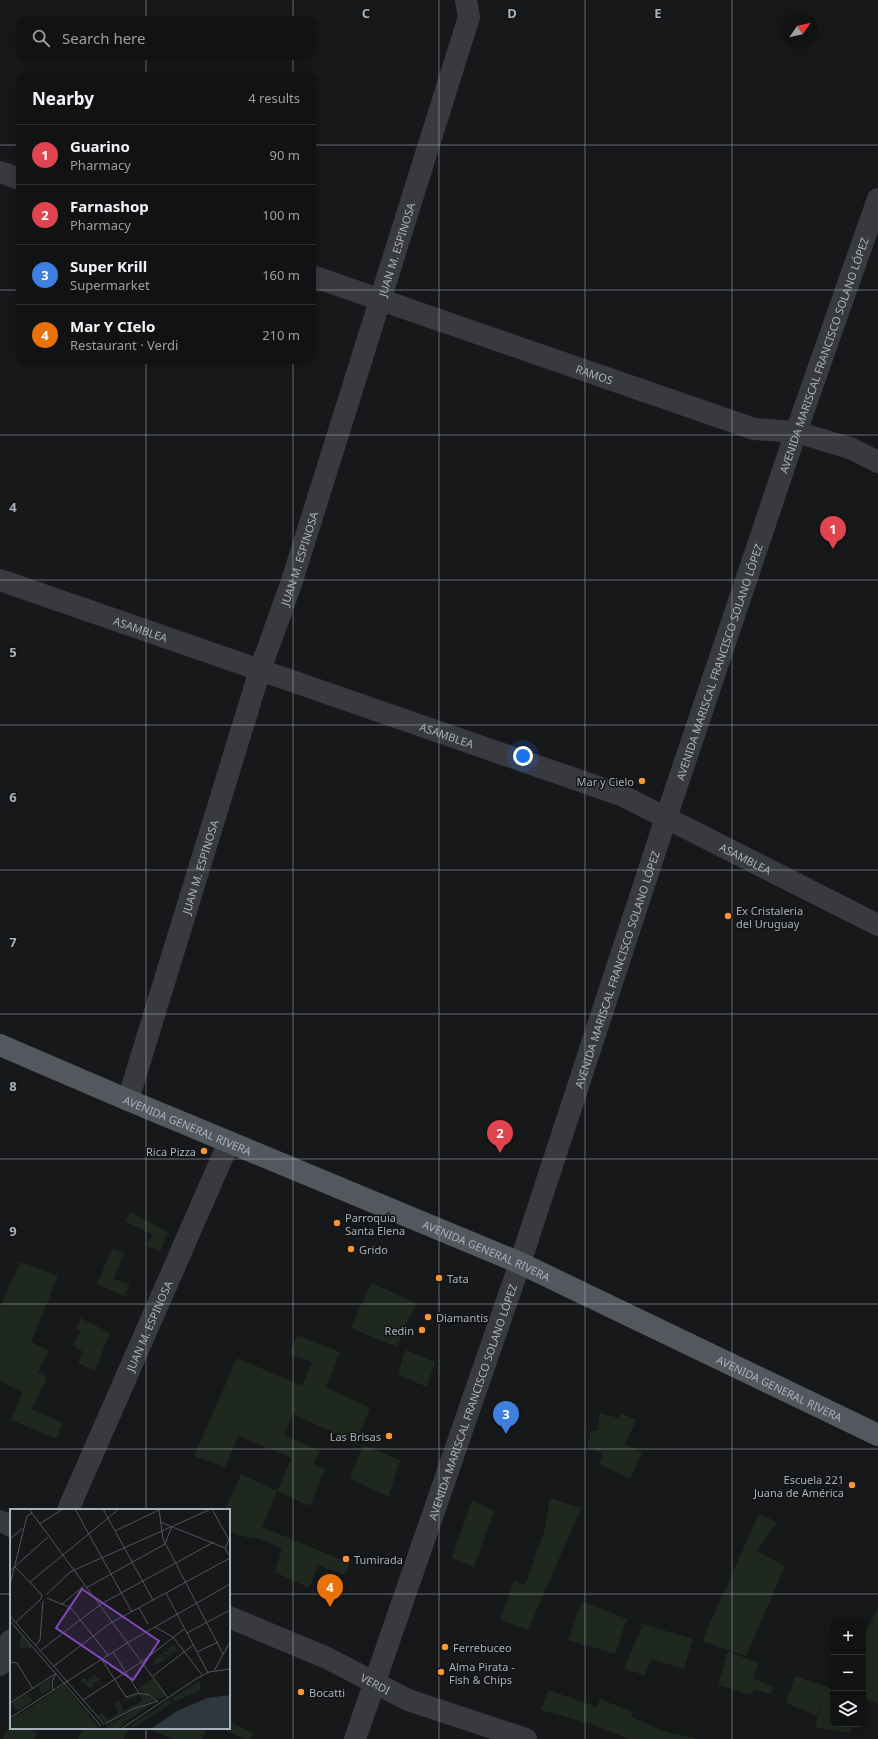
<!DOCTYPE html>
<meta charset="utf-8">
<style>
body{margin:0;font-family:"Noto Sans",sans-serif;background:#1e2022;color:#f1f3f6}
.controls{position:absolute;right:12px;bottom:12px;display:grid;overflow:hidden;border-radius:8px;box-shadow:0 2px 10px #0003}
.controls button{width:36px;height:36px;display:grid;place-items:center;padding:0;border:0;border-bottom:1px solid #303234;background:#111214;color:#f1f3f6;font:20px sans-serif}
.compass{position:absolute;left:782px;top:12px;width:36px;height:36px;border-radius:50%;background:#111214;box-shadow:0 2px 10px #0003;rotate:56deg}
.you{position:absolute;left:523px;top:756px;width:14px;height:14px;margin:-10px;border:3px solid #fff;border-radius:50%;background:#1a73e8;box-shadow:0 0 0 6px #1a73e833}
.badge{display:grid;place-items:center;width:26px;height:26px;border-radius:50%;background:#db2777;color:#fff;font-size:13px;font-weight:700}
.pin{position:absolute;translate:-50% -33px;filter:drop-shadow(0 1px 2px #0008)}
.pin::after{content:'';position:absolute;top:21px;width:14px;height:12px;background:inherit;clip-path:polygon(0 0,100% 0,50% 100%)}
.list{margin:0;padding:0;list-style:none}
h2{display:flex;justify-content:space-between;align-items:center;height:52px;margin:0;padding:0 16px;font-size:17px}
h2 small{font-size:13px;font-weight:400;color:#9c9ea0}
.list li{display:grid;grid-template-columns:26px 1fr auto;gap:12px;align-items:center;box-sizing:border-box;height:60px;padding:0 16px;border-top:1px solid #303234}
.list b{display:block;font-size:15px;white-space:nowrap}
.list p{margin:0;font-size:13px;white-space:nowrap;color:#9c9ea0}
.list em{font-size:13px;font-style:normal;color:#9c9ea0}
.icon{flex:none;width:22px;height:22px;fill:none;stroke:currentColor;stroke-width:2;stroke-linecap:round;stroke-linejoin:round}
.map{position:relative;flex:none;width:878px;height:1739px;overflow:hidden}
.search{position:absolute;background:#111214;box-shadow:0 2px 10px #0003;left:16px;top:16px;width:300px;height:44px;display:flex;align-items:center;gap:10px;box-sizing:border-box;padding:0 14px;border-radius:12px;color:#9c9ea0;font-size:15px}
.panel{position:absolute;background:#111214;box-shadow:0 2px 10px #0003;left:16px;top:72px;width:300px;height:292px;border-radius:12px}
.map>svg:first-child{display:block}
.green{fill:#1f281f}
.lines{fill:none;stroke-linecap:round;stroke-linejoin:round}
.minor{stroke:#383a3f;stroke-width:22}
.major{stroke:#54585e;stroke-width:22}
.grid{fill:none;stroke:#a9b1ba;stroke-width:1;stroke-opacity:0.55}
.poi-dot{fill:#f79632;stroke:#121315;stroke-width:1.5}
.labels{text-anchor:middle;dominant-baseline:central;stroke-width:3;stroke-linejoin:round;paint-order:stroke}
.street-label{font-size:11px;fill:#a9b1ba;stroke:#121315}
.poi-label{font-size:11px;fill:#a9b1ba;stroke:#121315;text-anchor:start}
.inset-road{fill:none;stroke:#51555a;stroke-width:1}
.view{fill:#8447be;fill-opacity:0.15;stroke:#8447be;stroke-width:2}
.inset-edge{fill:none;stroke:#a9b1ba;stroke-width:2}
.grid-label{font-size:13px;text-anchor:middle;font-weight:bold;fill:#a9b1ba;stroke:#121315;stroke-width:3;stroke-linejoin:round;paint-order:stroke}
</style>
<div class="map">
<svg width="878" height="1739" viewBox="0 0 878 1739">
<rect width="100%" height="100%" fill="#17181a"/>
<!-- green -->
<path class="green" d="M 130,1212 L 168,1232 L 161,1251 L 147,1246 L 152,1234 L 125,1222 Z
M 112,1249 L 124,1253 L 114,1279 L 130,1285 L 124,1296 L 97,1284 Z
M 20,1262 L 58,1276 L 31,1342 L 49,1351 L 38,1372 L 47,1378 L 32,1409 L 62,1423 L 57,1439 L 11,1420 L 22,1392 L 0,1381 L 0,1307 Z
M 371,1283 L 416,1303 L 397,1347 L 351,1328 Z
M 80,1318 L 110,1333 L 95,1370 L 78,1363 L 83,1352 L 73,1345 L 81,1331 L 76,1329 Z
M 297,1335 L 340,1352 L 326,1387 L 370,1408 L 356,1443 L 293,1414 L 284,1435 L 320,1451 L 313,1464 L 325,1469 L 310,1506 L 277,1491 L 262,1527 L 350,1563 L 345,1575 L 318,1565 L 309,1588 L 275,1572 L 282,1548 L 257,1538 L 245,1537 L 229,1531 L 229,1510 L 225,1510 L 241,1474 L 277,1491 L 292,1458 L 238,1436 L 225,1467 L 194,1456 L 237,1358 L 302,1386 L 312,1362 L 290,1354 Z
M 405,1350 L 435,1362 L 427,1387 L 398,1375 Z
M 600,1413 L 618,1418 L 621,1413 L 636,1420 L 625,1444 L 642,1453 L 630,1479 L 599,1464 L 603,1453 L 587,1447 L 591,1431 L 597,1431 Z
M 363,1445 L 400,1460 L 389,1496 L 377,1492 L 350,1478 Z
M 550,1498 L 581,1508 L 528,1630 L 500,1620 L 514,1581 L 525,1585 L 545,1529 Z
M 472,1500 L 494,1511 L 474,1567 L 452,1558 Z
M 759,1514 L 777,1522 L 757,1551 L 785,1566 L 746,1656 L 702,1641 Z
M 582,1601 L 627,1619 L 615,1654 L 568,1640 Z
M 878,1607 L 878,1704 L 863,1698 L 863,1638 Z
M 643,1624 L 693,1639 L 684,1669 L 651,1659 L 645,1675 L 624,1669 Z
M 728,1652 L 759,1663 L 753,1679 L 773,1686 L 771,1694 L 754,1690 L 751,1695 L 718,1685 Z
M 795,1676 L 833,1689 L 833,1724 L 853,1724 L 850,1733 L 815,1727 L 822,1702 L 817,1716 L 786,1703 Z
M 548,1690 L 597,1707 L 600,1699 L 632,1712 L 631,1717 L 663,1731 L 697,1739 L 629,1739 L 591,1724 L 541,1710 Z
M 11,1720 L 11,1728 L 33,1728 L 32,1731 L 37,1733 L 35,1739 L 3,1739 Z
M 229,1722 L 254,1733 L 251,1739 L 245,1739 L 219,1728 L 229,1728 Z
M 83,1728 L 129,1728 L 124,1739 L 78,1739 Z
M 147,1728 L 207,1728 L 202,1739 L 173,1739 Z"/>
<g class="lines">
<!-- minor -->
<g class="minor">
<path d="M 0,172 L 20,179"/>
<path id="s1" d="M 312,276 L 754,429 L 796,432 L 850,448 L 878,462"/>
<path id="s2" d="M 0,580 L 621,795 L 878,925"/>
<path id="s3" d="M 128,1100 L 260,670 L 291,584 L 469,17 L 466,0"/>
<path id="s4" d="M 68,1510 L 229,1142"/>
<path d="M 0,1521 L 11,1526"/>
<path id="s5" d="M 229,1617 L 327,1658 L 408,1700 L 526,1739"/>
<path d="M 0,1665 L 11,1640"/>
<path id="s6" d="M 355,1739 L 520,1263 L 666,818 L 796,432 L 878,199"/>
</g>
<!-- major -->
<path class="major" id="s7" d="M 0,1045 L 128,1100 L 520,1263 L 878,1435"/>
</g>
<!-- grid -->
<path class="grid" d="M 146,0 L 146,20M 293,0 L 293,20M 439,0 L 439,1739M 585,0 L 585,1739M 732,0 L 732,1739M 146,56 L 146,76M 293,56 L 293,76M 0,145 L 20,145M 312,145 L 878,145M 0,290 L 20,290M 312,290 L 878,290M 146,360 L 146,1510M 293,360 L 293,1739M 0,435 L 878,435M 0,580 L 878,580M 0,725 L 878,725M 0,870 L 878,870M 0,1014 L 878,1014M 0,1159 L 878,1159M 0,1304 L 878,1304M 0,1449 L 878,1449M 0,1594 L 11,1594M 229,1594 L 878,1594M 146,1728 L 146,1739"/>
<!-- markers -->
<g class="poi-dot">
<circle cx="642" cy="781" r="4"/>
<circle cx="728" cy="916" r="4"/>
<circle cx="204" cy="1151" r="4"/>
<circle cx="337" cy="1223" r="4"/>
<circle cx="351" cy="1249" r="4"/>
<circle cx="439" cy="1278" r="4"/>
<circle cx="428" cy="1317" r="4"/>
<circle cx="422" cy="1330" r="4"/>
<circle cx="389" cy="1436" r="4"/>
<circle cx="852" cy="1485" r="4"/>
<circle cx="346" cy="1559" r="4"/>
<circle cx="445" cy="1647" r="4"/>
<circle cx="441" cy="1672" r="4"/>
<circle cx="301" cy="1692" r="4"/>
</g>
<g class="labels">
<!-- street labels -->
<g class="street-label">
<text stroke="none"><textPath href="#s3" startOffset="892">JUAN M. ESPINOSA</textPath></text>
<text stroke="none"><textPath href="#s6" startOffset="1461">AVENIDA MARISCAL FRANCISCO SOLANO LÓPEZ</textPath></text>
<text stroke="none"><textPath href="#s1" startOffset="299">RAMOS</textPath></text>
<text stroke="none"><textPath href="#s3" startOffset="568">JUAN M. ESPINOSA</textPath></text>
<text stroke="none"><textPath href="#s2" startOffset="149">ASAMBLEA</textPath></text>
<text stroke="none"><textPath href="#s6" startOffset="1137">AVENIDA MARISCAL FRANCISCO SOLANO LÓPEZ</textPath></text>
<text stroke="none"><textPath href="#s2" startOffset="473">ASAMBLEA</textPath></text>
<text stroke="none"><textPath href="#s2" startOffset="797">ASAMBLEA</textPath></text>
<text stroke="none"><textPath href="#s3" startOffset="244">JUAN M. ESPINOSA</textPath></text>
<text stroke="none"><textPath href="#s6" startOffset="813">AVENIDA MARISCAL FRANCISCO SOLANO LÓPEZ</textPath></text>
<text stroke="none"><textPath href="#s7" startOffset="204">AVENIDA GENERAL RIVERA</textPath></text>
<text stroke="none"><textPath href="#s7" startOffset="528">AVENIDA GENERAL RIVERA</textPath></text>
<text stroke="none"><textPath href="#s4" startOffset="201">JUAN M. ESPINOSA</textPath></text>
<text stroke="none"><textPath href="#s7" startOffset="852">AVENIDA GENERAL RIVERA</textPath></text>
<text stroke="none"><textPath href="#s6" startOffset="357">AVENIDA MARISCAL FRANCISCO SOLANO LÓPEZ</textPath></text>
<text stroke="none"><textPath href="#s5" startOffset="161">VERDI</textPath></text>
</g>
<!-- poi labels -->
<g class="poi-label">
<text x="634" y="781" text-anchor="end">Mar y Cielo</text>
<text x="736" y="910">Ex Cristaleria<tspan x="736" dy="13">del Uruguay</tspan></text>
<text x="196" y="1151" text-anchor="end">Rica Pizza</text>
<text x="345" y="1217">Parroquia<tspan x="345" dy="13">Santa Elena</tspan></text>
<text x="359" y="1249">Grido</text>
<text x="447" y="1278">Tata</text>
<text x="436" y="1317">Diamantis</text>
<text x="414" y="1330" text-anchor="end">Redin</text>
<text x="381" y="1436" text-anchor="end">Las Brisas</text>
<text x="844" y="1479" text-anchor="end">Escuela 221<tspan x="844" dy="13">Juana de América</tspan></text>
<text x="354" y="1559">Tumirada</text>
<text x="453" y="1647">Ferrebuceo</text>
<text x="449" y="1666">Alma Pirata -<tspan x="449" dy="13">Fish &amp; Chips</tspan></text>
<text x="309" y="1692">Bocatti</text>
</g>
</g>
<!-- overview -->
<g transform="translate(10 1509)">
<rect width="220" height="220" fill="#17181a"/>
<path d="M 11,126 L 22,138 L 21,140 L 9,138 ZM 164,136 L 168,142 L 160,143 L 158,144 L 161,144 L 162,146 L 161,147 L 153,145 L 153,149 L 157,147 L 156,151 L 142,157 L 146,150 L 144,149 L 148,149 L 154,142 L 158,144 L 157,139 ZM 84,165 L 87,170 L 92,168 L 88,173 L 89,177 L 86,172 L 83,175 L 85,177 L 80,179 L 70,171 L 75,169 L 78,173 L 80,168 L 84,172 L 82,166 ZM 40,170 L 40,180 L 32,185 L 28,178 ZM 143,170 L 155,186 L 155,188 L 147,190 L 128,180 ZM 190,172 L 190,180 L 186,184 L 165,192 L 161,190 ZM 54,176 L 90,220 L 0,220 L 0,212 ZM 17,185 L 23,192 L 7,202 L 2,194 ZM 127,185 L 136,185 L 144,191 L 96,214 L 89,207 L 92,204 L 98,211 L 103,208 L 108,204 L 105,195 L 109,193 L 114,201 L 110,204 L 132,192 L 130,186 L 117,191 L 115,189 ZM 159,191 L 162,194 L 154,199 L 123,219 L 121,217 ZM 143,194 L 117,212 L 106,212 L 122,202 ZM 112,211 L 112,214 L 117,213 L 108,220 L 95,220 L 101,214 Z" fill="#1f281f"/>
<path d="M 220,186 L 220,220 L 141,220 L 167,202 L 197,189 Z" fill="#2d393e"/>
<path class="inset-road" d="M 19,0 L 158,189M 65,0 L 122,103M 93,0 L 143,91M 149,0 L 153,30 L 213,145M 202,0 L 219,31M 150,13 L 215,39M 29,15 L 53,0M 105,22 L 151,0M 0,30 L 13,19M 219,31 L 215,39 L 220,48M 5,58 L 32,86M 0,62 L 38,28M 20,73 L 109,0M 0,76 L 17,7 L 22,4M 76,79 L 155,35 L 162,17M 156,84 L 198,164M 36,86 L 60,63 L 201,0M 37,89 L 61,99 L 98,146M 52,95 L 74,77M 129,99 L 138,115M 0,107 L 94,215M 0,112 L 91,217M 6,113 L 31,90 L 32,86M 145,118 L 163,128 L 192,166M 177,124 L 220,101M 26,136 L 30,131 L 33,92M 31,141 L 91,95 L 204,33M 103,143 L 129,184 L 139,186 L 147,192M 187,143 L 208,133M 92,151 L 116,188 L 129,184M 0,153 L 7,154 L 23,180M 44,157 L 99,115 L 220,49M 204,162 L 220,133M 143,167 L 183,136M 43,181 L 42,173 L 46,164M 73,191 L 133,152 L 174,120M 0,194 L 45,165M 0,209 L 117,134 L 220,75M 95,215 L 123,200 L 148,192M 111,220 L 186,170 L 199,163 L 220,160"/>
<path class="view" d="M 72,80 L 149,132 L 123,171 L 46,119 Z"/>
<rect width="220" height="220" class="inset-edge"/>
</g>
<g class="grid-label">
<text x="366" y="18">C</text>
<text x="512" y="18">D</text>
<text x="658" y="18">E</text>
<text x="13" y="512">4</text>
<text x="13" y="657">5</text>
<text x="13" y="802">6</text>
<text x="13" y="947">7</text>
<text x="13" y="1091">8</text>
<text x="13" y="1236">9</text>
</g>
</svg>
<div class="controls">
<button>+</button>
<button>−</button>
<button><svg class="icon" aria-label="layers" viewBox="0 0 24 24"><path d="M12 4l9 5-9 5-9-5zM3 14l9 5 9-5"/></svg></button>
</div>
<svg class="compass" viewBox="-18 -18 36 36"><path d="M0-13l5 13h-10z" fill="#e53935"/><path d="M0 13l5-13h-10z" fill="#9c9ea0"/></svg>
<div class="you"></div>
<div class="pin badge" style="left:833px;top:549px;background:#e0444e">1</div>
<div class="pin badge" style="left:500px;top:1153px;background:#e0444e">2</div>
<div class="pin badge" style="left:506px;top:1434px;background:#3f7fe0">3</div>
<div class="pin badge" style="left:330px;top:1607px;background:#e8710a">4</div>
<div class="search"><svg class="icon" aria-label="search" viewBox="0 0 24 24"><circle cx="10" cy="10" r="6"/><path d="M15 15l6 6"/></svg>Search here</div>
<section class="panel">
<h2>Nearby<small>4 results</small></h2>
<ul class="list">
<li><span class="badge" style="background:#e0444e">1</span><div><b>Guarino</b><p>Pharmacy</p></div><em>90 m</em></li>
<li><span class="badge" style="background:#e0444e">2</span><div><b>Farnashop</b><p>Pharmacy</p></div><em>100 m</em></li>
<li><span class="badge" style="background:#3f7fe0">3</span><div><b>Super Krill</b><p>Supermarket</p></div><em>160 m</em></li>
<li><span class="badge" style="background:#e8710a">4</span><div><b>Mar Y CIelo</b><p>Restaurant · Verdi</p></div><em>210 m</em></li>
</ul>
</section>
</div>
